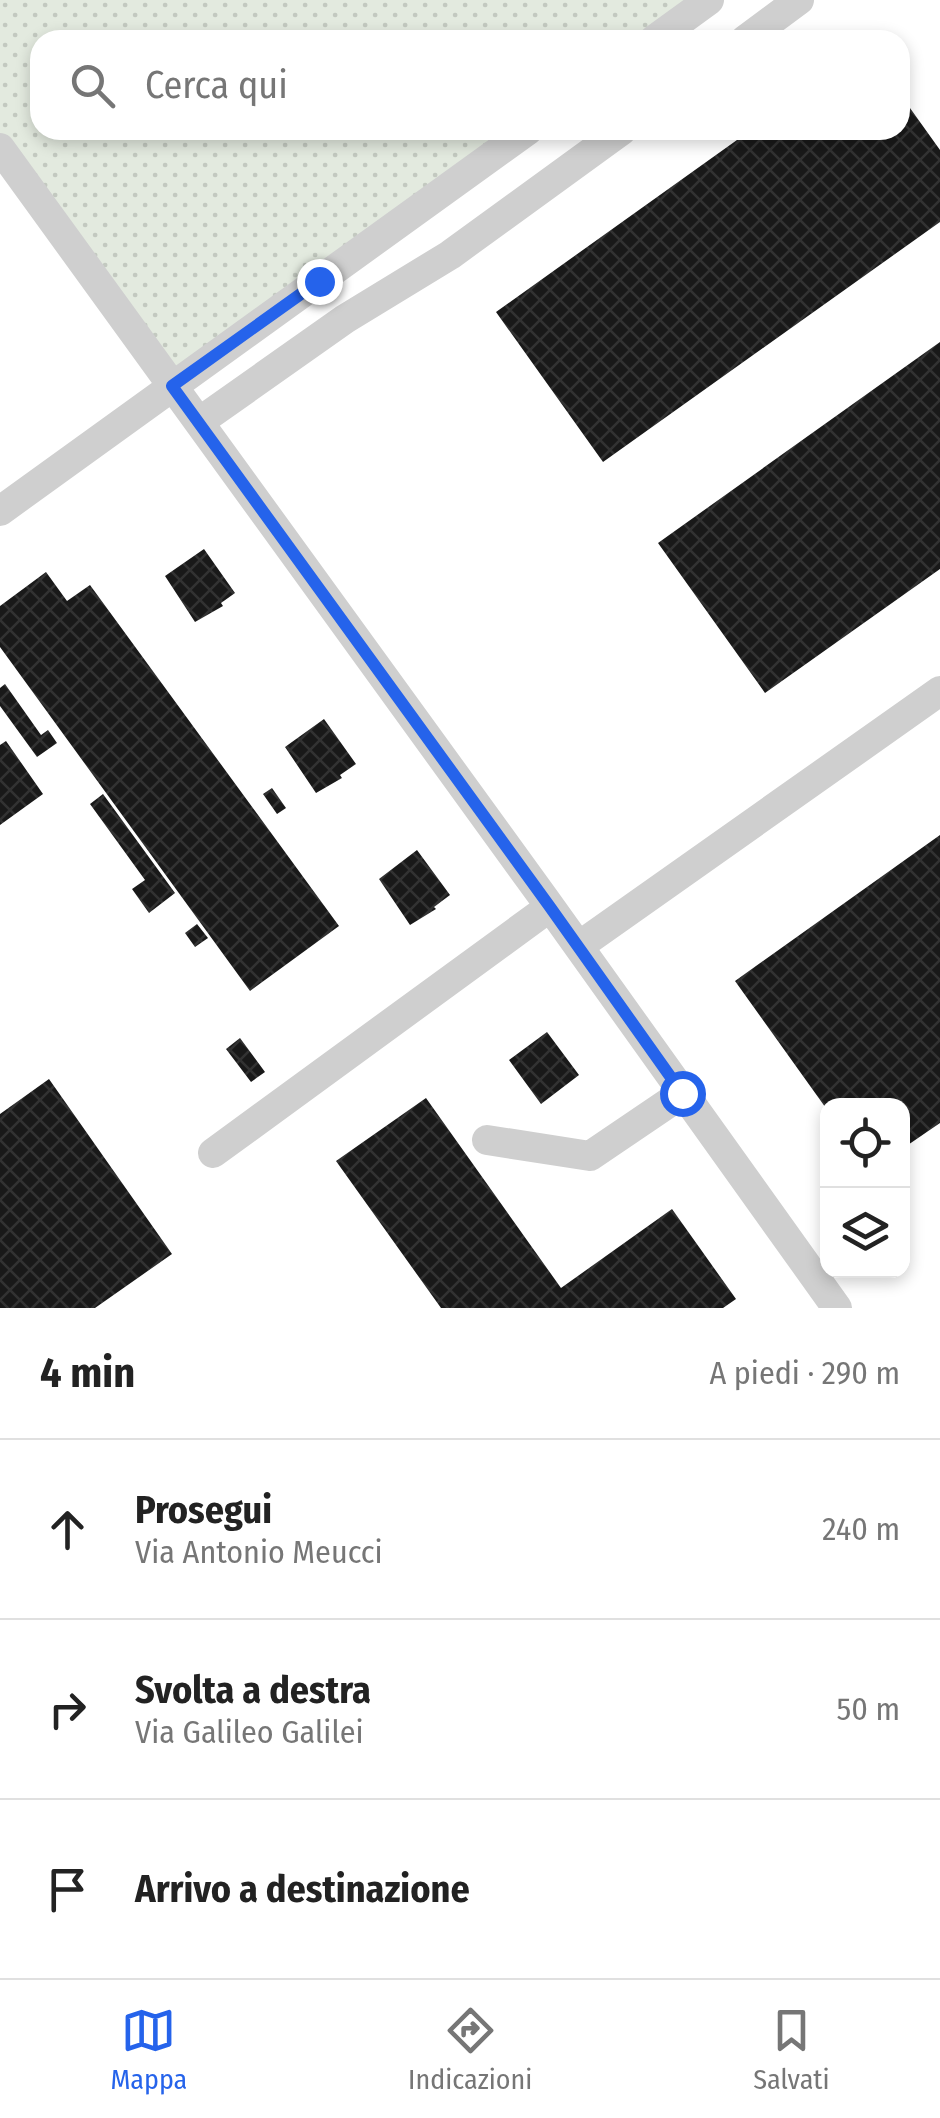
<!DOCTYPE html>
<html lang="it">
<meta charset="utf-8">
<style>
body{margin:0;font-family:"Fira Sans Condensed",sans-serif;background:#f6f6f6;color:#222}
.controls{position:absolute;right:30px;bottom:30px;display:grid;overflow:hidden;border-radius:20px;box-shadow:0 5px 15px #0003}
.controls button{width:90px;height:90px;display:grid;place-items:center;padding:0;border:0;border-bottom:2px solid #e0e0e0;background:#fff;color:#222;font:50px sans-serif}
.stop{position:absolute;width:30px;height:30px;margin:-22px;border:8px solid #2563eb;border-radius:50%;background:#fff}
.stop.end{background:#2563eb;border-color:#fff;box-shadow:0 2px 10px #0008}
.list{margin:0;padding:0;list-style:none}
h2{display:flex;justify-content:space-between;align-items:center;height:130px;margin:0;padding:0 40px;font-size:42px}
h2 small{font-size:32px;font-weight:400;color:#767676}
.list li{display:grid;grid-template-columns:65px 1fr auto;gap:30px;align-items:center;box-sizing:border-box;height:180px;padding:0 40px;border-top:2px solid #e0e0e0}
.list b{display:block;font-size:38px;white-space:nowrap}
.list p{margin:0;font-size:32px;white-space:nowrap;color:#767676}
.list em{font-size:32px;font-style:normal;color:#767676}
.icon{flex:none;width:55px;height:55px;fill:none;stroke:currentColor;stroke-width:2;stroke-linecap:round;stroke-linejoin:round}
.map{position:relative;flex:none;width:940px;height:1308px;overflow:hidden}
.search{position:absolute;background:#fff;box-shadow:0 5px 15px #0003;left:30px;right:30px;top:30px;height:110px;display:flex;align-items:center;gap:25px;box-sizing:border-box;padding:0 35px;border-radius:30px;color:#767676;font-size:38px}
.sheet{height:670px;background:#fff}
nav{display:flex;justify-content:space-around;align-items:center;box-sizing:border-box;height:140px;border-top:2px solid #e0e0e0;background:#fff;font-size:28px;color:#767676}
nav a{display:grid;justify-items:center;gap:5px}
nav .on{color:#2563eb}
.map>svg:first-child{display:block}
.grass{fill:url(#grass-dots)}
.building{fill:url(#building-cross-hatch)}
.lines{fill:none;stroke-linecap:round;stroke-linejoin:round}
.minor{stroke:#cfcfcf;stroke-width:30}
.route{stroke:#2563eb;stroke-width:12}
</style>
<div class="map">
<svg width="940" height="1308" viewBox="0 0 940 1308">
<defs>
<pattern id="grass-dots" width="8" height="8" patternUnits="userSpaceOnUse" patternTransform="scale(2.5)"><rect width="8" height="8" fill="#e3eadf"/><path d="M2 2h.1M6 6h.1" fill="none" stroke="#c3c9c0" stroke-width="1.8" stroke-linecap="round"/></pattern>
<pattern id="building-cross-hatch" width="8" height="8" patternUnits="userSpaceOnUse" patternTransform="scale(2.5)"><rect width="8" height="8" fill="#191919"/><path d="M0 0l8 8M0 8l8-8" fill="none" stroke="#323232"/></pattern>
</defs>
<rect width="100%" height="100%" fill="#fff"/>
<!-- grass -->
<path class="grass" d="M 0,0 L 709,0 L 654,40 L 40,40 L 40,130 L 528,130 L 172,386 L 0,148 Z"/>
<!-- building -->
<path class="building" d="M 900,94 L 940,150 L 940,222 L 603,462 L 496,312 L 751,130 L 900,130 Z
M 940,342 L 940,569 L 765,693 L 658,543 Z
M 204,549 L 235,593 L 221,603 L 223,606 L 195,622 L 165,576 Z
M 46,572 L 67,601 L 90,585 L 339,926 L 250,991 L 0,647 L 0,606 Z
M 5,684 L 41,735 L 48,730 L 57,743 L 37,757 L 0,706 L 0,688 Z
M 324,719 L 356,764 L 340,775 L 342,778 L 316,793 L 285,747 Z
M 6,741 L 43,794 L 0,825 L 0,745 Z
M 272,788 L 286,808 L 277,814 L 263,794 Z
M 103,794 L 175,893 L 149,913 L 132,889 L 145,880 L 90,804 Z
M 940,835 L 940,1123 L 902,1149 L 902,1106 L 828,1106 L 828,1111 L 735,981 Z
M 417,850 L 450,895 L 434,907 L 436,909 L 410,925 L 379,879 Z
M 197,924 L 208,938 L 195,947 L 185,933 Z
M 547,1032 L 579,1075 L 541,1104 L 509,1060 Z
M 240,1038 L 265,1072 L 251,1082 L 226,1049 Z
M 49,1079 L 172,1254 L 95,1308 L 0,1308 L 0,1114 Z
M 426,1098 L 561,1288 L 672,1209 L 736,1299 L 723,1308 L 441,1308 L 336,1161 Z"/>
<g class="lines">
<!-- minor -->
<path class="minor" d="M 654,40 L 709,0
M 745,40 L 799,0
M 0,148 L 546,901 L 837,1308
M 199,422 L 345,319 L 450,255 L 622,130
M 0,511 L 528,130
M 579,946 L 940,691
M 487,1140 L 590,1156 L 683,1093
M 213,1153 L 550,907"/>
</g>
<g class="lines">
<!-- route -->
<path class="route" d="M 319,281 L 172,386 L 550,907 L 682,1093"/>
</g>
</svg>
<div class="controls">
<button><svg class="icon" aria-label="locate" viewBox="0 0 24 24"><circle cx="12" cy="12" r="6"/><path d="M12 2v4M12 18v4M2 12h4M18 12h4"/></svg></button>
<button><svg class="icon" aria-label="layers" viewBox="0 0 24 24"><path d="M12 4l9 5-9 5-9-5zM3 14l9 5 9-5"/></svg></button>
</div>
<div class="stop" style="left:682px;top:1093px"></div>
<div class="stop end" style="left:319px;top:281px"></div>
<div class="search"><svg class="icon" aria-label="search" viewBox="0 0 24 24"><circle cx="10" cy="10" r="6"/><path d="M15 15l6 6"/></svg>Cerca qui</div>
</div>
<section class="sheet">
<h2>4 min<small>A piedi · 290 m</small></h2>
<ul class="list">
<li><svg class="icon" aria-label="ahead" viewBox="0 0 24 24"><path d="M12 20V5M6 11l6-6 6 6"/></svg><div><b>Prosegui</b><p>Via Antonio Meucci</p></div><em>240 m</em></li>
<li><svg class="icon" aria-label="right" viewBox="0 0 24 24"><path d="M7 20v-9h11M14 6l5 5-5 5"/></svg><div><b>Svolta a destra</b><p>Via Galileo Galilei</p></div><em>50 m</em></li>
<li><svg class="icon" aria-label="arrive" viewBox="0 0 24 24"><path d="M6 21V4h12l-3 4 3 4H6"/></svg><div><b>Arrivo a destinazione</b></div></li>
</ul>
</section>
<nav>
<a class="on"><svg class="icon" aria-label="map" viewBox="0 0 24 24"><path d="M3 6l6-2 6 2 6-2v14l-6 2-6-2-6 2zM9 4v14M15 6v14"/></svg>Mappa</a>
<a><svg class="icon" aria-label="directions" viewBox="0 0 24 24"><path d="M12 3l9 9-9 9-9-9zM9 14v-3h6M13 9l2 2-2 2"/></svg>Indicazioni</a>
<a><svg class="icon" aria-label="saved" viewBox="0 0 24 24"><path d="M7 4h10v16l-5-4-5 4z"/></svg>Salvati</a>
</nav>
